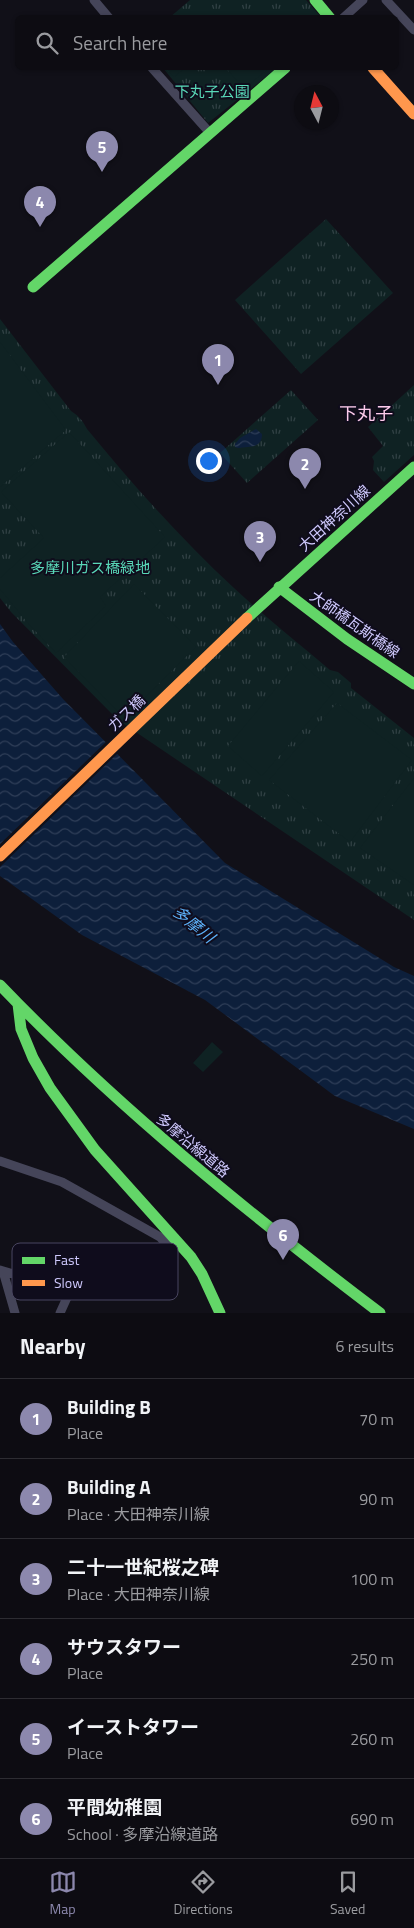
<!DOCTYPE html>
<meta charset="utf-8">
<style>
body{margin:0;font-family:"Titillium Web","Noto Sans JP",sans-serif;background:#16151b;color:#f1f3f6}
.compass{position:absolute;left:294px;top:85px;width:45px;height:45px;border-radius:50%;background:#0d0c12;box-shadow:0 1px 4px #0004;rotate:353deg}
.you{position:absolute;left:208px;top:460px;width:18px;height:18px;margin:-12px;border:4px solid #fff;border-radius:50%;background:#1a73e8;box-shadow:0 0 0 8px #1a73e833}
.badge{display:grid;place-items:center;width:32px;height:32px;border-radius:50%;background:#8c88ad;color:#fff;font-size:16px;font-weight:700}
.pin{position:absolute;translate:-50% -41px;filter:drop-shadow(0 1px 2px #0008)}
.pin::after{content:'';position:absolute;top:26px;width:18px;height:15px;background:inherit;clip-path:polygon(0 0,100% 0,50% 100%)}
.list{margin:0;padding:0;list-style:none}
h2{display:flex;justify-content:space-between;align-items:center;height:65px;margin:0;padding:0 20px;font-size:21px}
h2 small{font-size:16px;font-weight:400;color:#9a9b9f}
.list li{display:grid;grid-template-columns:32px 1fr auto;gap:15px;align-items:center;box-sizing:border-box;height:80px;padding:0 20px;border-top:1px solid #2d2c32}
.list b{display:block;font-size:19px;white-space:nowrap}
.list p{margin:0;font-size:16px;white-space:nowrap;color:#9a9b9f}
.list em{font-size:16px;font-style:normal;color:#9a9b9f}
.icon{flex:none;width:28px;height:28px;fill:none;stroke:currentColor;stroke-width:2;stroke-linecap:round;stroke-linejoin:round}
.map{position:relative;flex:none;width:414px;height:1313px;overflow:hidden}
.search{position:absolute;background:#0d0c12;box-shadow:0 1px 4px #0004;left:15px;right:15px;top:15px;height:55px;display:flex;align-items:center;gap:12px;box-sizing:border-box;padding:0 18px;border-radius:8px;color:#9a9b9f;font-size:19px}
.sheet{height:545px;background:#0d0c12}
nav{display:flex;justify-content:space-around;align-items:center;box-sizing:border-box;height:70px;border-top:1px solid #2d2c32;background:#0d0c12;font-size:14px;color:#9a9b9f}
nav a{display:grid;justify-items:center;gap:2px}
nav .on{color:#8c88ad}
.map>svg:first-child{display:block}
.grass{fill:url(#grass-tufts)}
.garden{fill:#0f2223}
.water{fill:url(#water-waves)}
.pier{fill:#111018}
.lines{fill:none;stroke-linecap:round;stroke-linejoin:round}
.street{stroke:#454559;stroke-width:9}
.fast{stroke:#63d668;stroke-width:11}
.slow{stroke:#ff974d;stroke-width:11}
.labels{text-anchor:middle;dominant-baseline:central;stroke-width:4;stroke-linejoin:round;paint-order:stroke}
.park-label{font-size:15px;fill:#59d8b8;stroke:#0f0c1c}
.street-label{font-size:15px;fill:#cfc9fd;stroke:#0f0c1c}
.water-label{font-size:16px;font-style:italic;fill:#5cb0f8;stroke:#0f0c1c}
.quarter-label{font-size:18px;fill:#fdcbeb;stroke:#0f0c1c}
.key{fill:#0f0c1c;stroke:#494560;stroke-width:1}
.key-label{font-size:14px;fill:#cfc9fd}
</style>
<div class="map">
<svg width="414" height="1313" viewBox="0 0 414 1313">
<defs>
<pattern id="grass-tufts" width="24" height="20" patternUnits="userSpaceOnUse" patternTransform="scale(1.25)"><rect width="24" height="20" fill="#0f2223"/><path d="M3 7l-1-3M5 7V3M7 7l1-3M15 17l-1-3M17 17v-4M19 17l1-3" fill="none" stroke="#314144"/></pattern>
<pattern id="water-waves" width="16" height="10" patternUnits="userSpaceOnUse" patternTransform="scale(1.25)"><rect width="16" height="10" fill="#0d1f3b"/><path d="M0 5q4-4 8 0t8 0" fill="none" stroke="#2f3e58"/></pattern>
</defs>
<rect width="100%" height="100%" fill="#111018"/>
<!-- grass -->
<path class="grass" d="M 190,0 L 306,0 L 321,17 L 169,18 Z
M 163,68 L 277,68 L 208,123 Z
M 326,219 L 393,293 L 301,374 L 235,300 Z
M 0,319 L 71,411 C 79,416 83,421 87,429 C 133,485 181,539 234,588 C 265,617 298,643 330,670 L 338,672 L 351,683 L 351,688 L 414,738 L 414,920 L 118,720 L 11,612 L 0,598 Z
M 414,385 L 414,455 L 384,482 L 373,470 L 374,461 L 372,457 L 383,446 L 368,427 Z
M 291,390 L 318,420 L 247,483 L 220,453 Z"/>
<!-- garden -->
<path class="garden" d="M 165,68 L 185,68 L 174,77 Z
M 226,68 L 269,68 L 244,89 Z
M 0,342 L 66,430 L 0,487 Z
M 69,432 L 165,537 L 100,597 L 106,606 L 56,653 L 27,622 L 0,589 L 0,578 L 44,538 L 1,492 Z
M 134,584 L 196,647 L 124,718 L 64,657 Z
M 299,661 L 334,692 L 262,776 L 228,746 Z
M 337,703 L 412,760 L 350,842 L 269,780 Z
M 414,778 L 414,885 L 360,848 Z
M 212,1042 L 223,1052 L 203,1072 L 193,1063 Z"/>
<!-- water -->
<path class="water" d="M 256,429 L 262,434 C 262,449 249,446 238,448 L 235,447 L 235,444 L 240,438 Z
M 0,624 L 13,642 L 63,699 L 225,863 L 394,967 L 414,976 L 414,1129 L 335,1096 L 205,1000 L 82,935 L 0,876 Z"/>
<!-- pier -->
<path class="pier" d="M 107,741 L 119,752 L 0,867 L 0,844 Z"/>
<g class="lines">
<!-- street -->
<path class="street" d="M 94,0 L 109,18
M 386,0 L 414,30
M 343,18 L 363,0
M 152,68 L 210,133
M 0,1161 L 62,1182 L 160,1237 L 168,1246
M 0,1270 L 70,1291 L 85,1290 L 129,1270 L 162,1251 L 175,1238
M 3,1271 L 15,1313
M 60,1313 L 70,1291"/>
<!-- fast -->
<path class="fast" d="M 315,0 L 330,18
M 33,287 L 285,68
M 279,587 L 347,639 L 414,684
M 247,618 L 414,467
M 0,985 C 116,1106 247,1212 380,1313
M 18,1004 L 21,1029 L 33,1058 L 50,1088 L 95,1150 L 191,1257 L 202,1274 L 220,1313"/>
<!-- slow -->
<path class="slow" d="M 373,68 L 414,114
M 0,856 L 247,618"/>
</g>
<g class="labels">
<!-- park labels -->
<g class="park-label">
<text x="212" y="91">下丸子公園</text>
<text x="90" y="567">多摩川ガス橋緑地</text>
</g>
<!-- street labels -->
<g class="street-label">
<text transform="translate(334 518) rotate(-42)">大田神奈川線</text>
<text transform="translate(355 624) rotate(35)">大師橋瓦斯橋線</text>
<text transform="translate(126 713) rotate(-44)">ガス橋</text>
<text transform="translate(193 1145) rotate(40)">多摩沿線道路</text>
</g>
<!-- water labels -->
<g class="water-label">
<text transform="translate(194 924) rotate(39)">多摩川</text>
</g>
<!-- quarter labels -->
<g class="quarter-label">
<text x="366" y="413">下丸子</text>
</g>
</g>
<!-- legend -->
<rect x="12" y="1243" width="166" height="57" rx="8" class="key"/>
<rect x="22" y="1257" width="23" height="7" fill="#63d668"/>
<rect x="22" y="1280" width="23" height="6" fill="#ff974d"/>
<g class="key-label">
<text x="54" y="1265">Fast</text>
<text x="54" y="1288">Slow</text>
</g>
</svg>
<svg class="compass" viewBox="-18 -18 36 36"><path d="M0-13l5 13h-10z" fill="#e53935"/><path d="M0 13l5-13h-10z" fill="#9a9b9f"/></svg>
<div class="you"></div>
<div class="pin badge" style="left:218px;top:385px">1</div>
<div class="pin badge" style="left:305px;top:489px">2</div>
<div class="pin badge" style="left:260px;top:562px">3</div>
<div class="pin badge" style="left:40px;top:227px">4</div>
<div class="pin badge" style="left:102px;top:172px">5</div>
<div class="pin badge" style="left:283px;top:1260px">6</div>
<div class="search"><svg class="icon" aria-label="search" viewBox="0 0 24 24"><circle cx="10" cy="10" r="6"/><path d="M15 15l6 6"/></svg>Search here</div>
</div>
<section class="sheet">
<h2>Nearby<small>6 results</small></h2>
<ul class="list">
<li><span class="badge">1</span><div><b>Building B</b><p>Place</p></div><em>70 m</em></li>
<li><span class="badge">2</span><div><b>Building A</b><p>Place · 大田神奈川線</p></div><em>90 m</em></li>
<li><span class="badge">3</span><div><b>二十一世紀桜之碑</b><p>Place · 大田神奈川線</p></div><em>100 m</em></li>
<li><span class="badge">4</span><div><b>サウスタワー</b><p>Place</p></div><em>250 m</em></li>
<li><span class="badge">5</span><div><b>イーストタワー</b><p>Place</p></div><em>260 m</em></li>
<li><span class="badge">6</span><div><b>平間幼稚園</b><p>School · 多摩沿線道路</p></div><em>690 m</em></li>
</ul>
</section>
<nav>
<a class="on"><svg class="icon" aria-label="map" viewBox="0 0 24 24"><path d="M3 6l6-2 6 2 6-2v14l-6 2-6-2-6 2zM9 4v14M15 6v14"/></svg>Map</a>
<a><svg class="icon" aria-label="directions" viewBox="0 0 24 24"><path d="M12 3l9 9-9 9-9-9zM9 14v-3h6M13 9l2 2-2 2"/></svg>Directions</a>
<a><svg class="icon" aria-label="saved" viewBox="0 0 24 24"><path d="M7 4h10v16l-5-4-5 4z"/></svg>Saved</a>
</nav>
